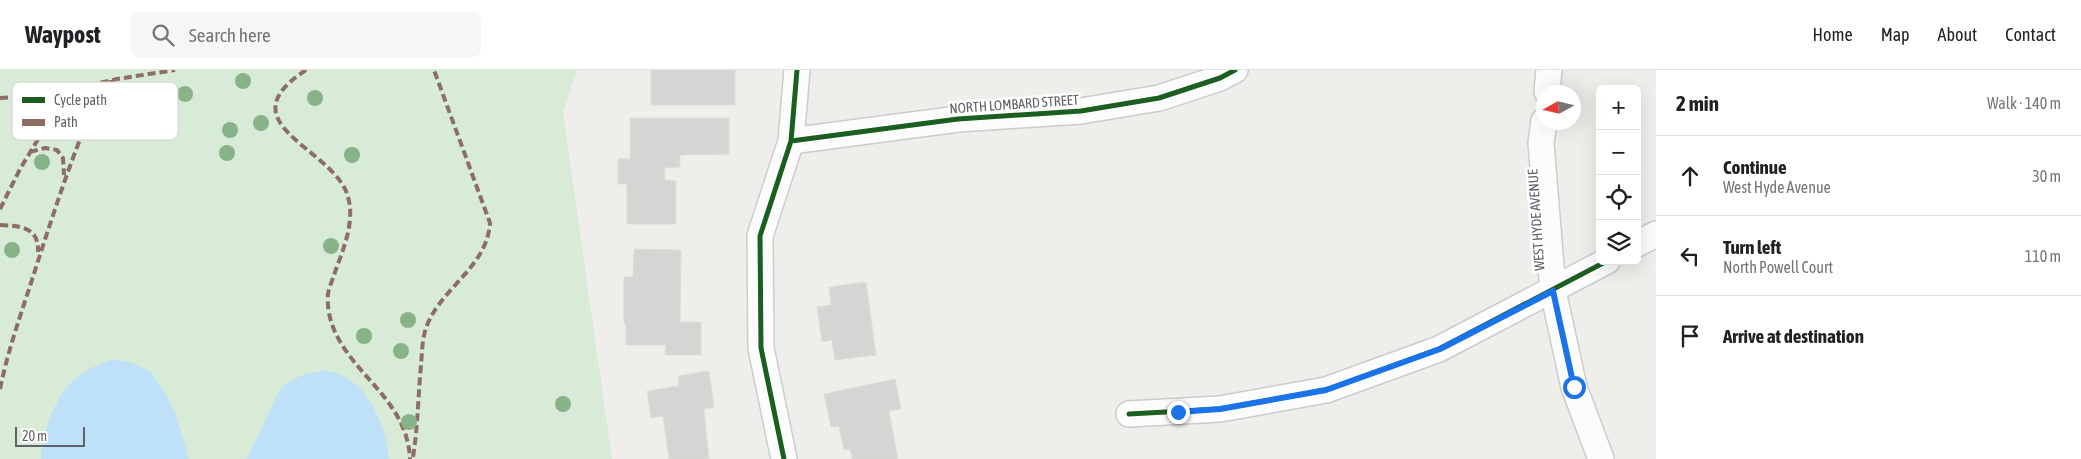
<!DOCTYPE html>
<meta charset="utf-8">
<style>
body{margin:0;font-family:"Asap Condensed",sans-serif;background:#f6f6f6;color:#202124}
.controls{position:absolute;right:15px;top:15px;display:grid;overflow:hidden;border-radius:8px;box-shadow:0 5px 20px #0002}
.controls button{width:45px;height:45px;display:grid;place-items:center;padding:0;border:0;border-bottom:1px solid #e0e0e0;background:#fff;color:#202124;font:25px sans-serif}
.compass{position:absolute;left:1536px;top:15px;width:45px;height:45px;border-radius:50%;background:#fff;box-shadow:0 5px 20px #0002;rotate:262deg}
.scale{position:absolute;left:15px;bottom:12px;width:70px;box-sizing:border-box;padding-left:5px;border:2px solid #5f6368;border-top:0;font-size:14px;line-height:18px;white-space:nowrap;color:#5f6368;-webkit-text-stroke:4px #fff;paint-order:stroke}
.stop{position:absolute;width:15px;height:15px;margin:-11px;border:4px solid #1a73e8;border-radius:50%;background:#fff}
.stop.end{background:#1a73e8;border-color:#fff;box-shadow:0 1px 5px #0008}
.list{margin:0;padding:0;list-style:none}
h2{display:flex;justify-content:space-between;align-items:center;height:65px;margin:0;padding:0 20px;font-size:21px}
h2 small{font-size:16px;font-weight:400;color:#757577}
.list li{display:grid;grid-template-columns:32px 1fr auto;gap:15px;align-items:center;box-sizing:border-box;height:80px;padding:0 20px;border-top:1px solid #e0e0e0}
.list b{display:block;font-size:19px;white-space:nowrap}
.list p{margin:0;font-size:16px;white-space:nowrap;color:#757577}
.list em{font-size:16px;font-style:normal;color:#757577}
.icon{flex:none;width:28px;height:28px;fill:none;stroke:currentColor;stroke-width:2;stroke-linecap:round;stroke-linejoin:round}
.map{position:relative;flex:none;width:1656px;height:389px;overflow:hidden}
header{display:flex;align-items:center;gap:30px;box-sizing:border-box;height:70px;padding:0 25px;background:#fff;border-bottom:1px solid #e0e0e0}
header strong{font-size:24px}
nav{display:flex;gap:28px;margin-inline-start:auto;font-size:18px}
.search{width:350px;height:45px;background:#f6f6f6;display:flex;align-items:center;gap:12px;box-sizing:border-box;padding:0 18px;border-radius:8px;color:#757577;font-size:19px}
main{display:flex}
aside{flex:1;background:#fff}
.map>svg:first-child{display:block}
.green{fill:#d8ebd6}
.water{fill:#bfe0f9}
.building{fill:#d6d5d3;stroke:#deddd9}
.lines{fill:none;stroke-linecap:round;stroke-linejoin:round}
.minor-casing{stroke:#cbcccc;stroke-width:28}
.minor{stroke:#fdfcfc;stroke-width:25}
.quiet{stroke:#8d6e63;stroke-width:4;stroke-dasharray:8 4;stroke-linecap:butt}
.cycleway-casing{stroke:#fff;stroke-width:8}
.cycleway{stroke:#1b5e20;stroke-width:5}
.tree{fill:#88b388}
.route{stroke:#1a73e8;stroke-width:6}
.labels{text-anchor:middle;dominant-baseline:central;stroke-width:5;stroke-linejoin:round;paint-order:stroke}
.street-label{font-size:14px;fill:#5f6368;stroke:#fff}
.key{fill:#fff;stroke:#cfd0d2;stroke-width:1}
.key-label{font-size:14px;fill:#5f6368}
</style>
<header>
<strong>Waypost</strong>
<div class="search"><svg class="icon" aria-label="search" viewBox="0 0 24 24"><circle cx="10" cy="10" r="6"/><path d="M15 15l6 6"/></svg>Search here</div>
<nav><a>Home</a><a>Map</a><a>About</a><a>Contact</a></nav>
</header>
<main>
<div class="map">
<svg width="1656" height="389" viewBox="0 0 1656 389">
<rect width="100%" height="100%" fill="#efeeea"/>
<!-- green -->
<path class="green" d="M 0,0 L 577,0 L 563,43 L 612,389 L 0,389 Z"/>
<!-- water -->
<path class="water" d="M 115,289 L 133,293 L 150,301 L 166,325 L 175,342 L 189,389 L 41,389 C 41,377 45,365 48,354 C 60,317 78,300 115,289 Z
M 325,301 C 366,305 386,354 389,389 L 247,389 L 279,321 C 291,307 307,302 325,301 Z"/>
<!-- building -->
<path class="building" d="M 651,0 L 735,0 L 735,35 L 651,35 Z
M 630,48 L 729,48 L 729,84 L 680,85 L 680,97 L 664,98 L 665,110 L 676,111 L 676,154 L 627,154 L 627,114 L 618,114 L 618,89 L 630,89 Z
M 634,179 L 681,180 L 680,252 L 701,252 L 701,285 L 665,285 L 666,275 L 626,275 L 626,254 L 624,254 L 624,207 L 633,207 Z
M 866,212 L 876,285 L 835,290 L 832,270 L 822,272 L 817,237 L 831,235 L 829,217 Z
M 709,301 L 714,337 L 704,339 L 709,389 L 669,389 L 663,346 L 651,348 L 647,321 L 679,316 L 678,306 Z
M 895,309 L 901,339 L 889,341 L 898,389 L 852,389 L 850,379 L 844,380 L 839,356 L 831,357 L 824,324 Z"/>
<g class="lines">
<defs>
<path id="minor" d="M 1547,22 L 1549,0
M 1544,51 L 1541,73 L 1553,221 L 1574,317 L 1601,389
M 791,71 L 958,49 L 1081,41 L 1159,28 L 1220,8 L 1235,0
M 1637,174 L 1656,164
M 1129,344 L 1220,339 L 1326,320 L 1439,279 L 1607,191
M 784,389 L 761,278 L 760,166 L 791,71 L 797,0"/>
</defs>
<!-- minor casing -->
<use href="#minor" class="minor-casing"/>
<!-- minor -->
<use href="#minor" class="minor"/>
<!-- quiet -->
<path class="quiet" d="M 306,0 C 226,52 326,76 346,121 C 357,148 344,177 335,202 C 333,209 329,217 328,224 C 327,234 329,247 333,257 C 352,306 407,329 410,389
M 0,28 L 41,25 L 77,18
M 67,31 L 73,27 L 83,29 L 87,33 L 87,47
M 30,82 L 45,78 L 57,80 L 63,88 L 64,105
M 0,139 L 20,99 L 37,71 L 69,26 L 77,18 L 117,9 L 175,0
M 0,155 C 21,156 39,157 38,182
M 0,319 C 9,275 25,233 38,191 C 57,133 75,76 101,20 L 106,14 L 117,9
M 413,387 C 418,356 418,326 421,296 C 422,283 422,270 426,258 C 440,218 487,198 490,153 L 434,0"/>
<defs>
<path id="cycleway" d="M 791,71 L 958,49 L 1081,41 L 1159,28 L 1220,8 L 1235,0
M 1129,344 L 1220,339 L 1326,320 L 1439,279 L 1607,191
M 784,389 L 761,278 L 760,166 L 791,71 L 797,0"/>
</defs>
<!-- cycleway casing -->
<use href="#cycleway" class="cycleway-casing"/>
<!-- cycleway -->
<use href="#cycleway" class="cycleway"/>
</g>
<!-- trees -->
<g class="tree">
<circle cx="243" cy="11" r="8"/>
<circle cx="185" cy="24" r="8"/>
<circle cx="315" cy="28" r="8"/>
<circle cx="261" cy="53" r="8"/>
<circle cx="230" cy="60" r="8"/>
<circle cx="227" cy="83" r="8"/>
<circle cx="352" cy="85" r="8"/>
<circle cx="42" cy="92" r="8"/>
<circle cx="331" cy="176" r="8"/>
<circle cx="12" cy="180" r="8"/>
<circle cx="408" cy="250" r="8"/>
<circle cx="364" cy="266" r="8"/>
<circle cx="401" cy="281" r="8"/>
<circle cx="563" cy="334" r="8"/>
<circle cx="409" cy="352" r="8"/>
</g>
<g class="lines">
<!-- route -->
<path class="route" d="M 1178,342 L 1220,339 L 1326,320 L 1440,279 L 1553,221 L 1574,317"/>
</g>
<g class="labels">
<!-- street labels -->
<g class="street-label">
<text transform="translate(1014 34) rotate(-4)">NORTH LOMBARD STREET</text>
<text transform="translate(1536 150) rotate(-94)">WEST HYDE AVENUE</text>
</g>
</g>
<!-- legend -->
<rect x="12" y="12" width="166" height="58" rx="8" class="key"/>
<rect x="22" y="27" width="23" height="6" fill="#1b5e20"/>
<rect x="22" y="49" width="23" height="7" fill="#8d6e63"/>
<g class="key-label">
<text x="54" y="35">Cycle path</text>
<text x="54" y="57">Path</text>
</g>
</svg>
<div class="controls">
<button>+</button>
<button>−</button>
<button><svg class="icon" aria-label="locate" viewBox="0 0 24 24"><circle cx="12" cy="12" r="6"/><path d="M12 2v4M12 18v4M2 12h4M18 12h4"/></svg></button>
<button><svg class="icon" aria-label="layers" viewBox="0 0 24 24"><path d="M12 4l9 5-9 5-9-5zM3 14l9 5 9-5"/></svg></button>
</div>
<svg class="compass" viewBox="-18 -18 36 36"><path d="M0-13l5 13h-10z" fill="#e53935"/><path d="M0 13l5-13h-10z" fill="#757577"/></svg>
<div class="scale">20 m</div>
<div class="stop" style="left:1574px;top:317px"></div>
<div class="stop end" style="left:1178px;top:342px"></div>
</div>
<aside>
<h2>2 min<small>Walk · 140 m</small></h2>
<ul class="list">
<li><svg class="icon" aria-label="ahead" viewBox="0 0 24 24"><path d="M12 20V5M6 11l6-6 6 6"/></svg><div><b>Continue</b><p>West Hyde Avenue</p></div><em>30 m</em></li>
<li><svg class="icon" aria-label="left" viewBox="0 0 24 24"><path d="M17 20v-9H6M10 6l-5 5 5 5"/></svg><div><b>Turn left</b><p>North Powell Court</p></div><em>110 m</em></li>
<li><svg class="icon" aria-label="arrive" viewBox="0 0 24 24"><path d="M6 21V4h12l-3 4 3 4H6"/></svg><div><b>Arrive at destination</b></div></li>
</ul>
</aside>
</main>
